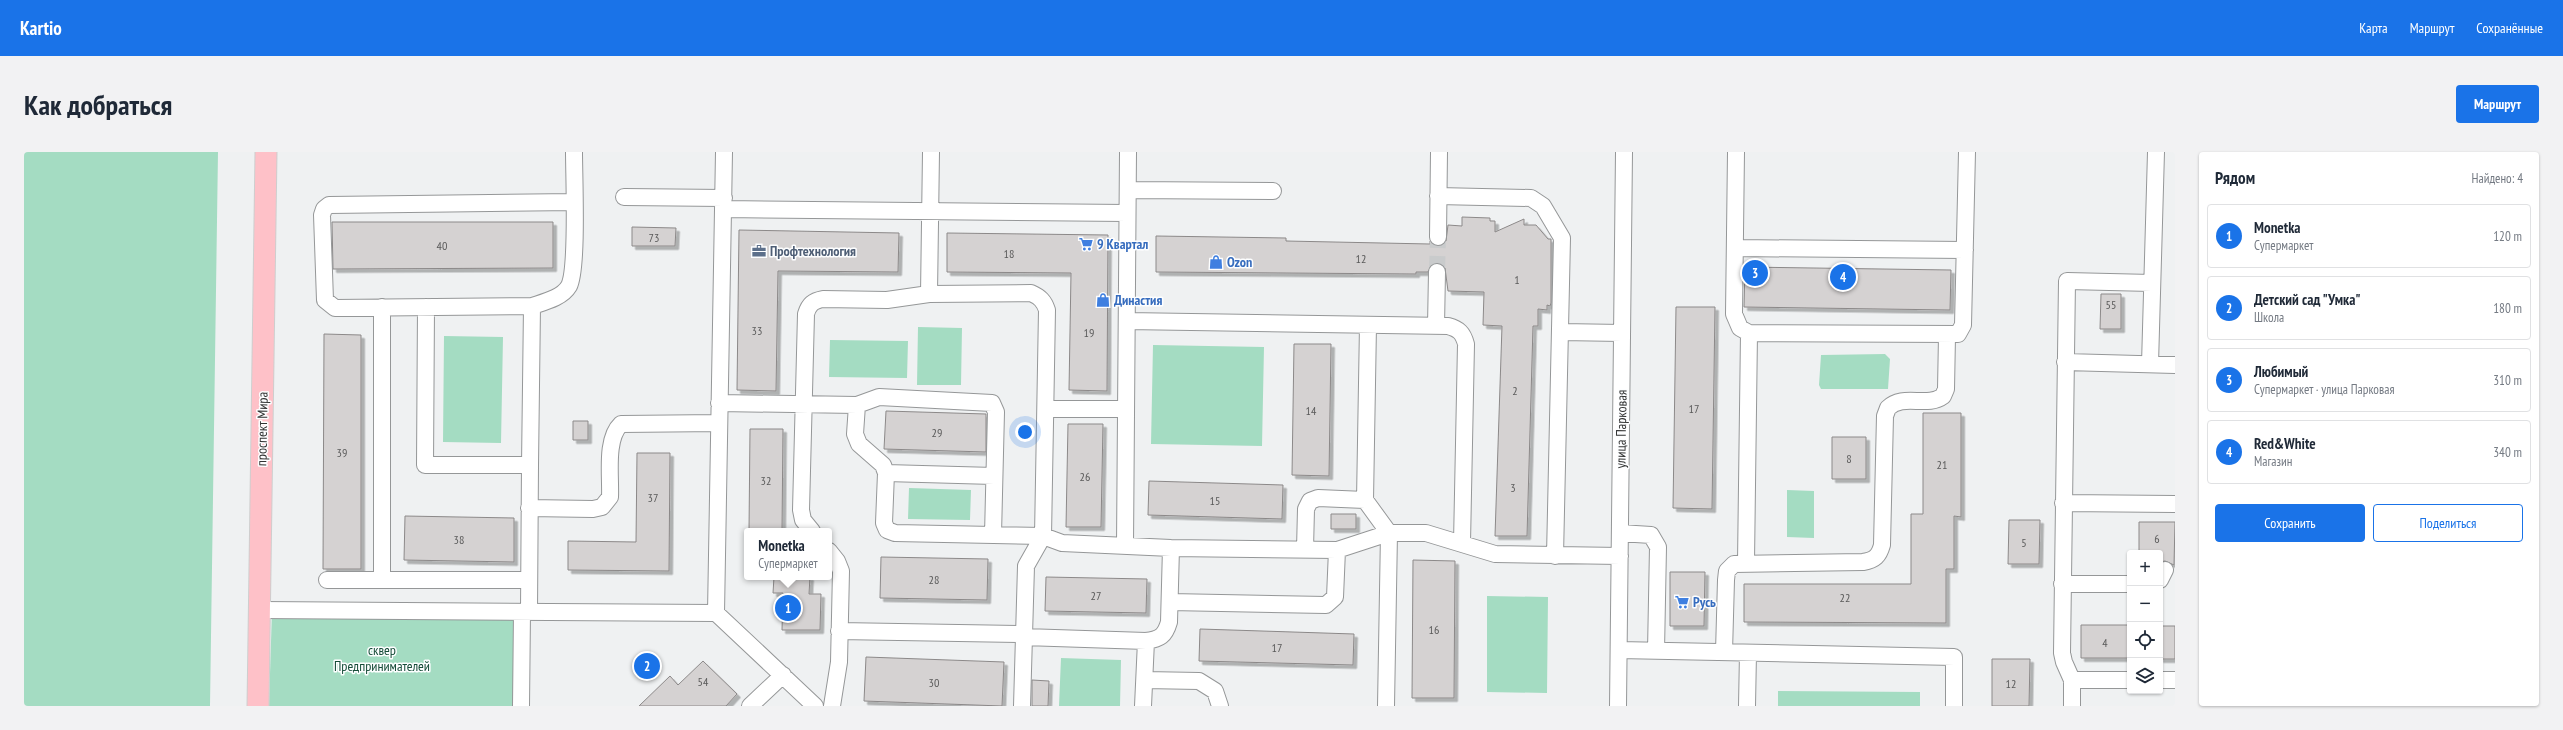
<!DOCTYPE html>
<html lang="ru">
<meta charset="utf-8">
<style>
body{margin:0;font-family:"PT Sans Narrow",sans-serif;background:#f2f2f3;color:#1f2937}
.controls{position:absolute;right:12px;bottom:12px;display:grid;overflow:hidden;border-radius:4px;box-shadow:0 1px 3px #0004}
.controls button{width:36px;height:36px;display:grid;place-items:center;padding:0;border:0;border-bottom:1px solid #e0e1e3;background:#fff;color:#1f2937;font:20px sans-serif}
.you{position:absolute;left:1001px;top:280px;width:14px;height:14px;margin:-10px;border:3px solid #fff;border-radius:50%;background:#1a73e8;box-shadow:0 0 0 6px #1a73e833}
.badge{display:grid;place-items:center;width:26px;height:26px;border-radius:50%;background:#1a73e8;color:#fff;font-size:13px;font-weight:700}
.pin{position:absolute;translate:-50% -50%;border:2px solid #fff;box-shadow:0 1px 4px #0006}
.popup{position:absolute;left:720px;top:376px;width:88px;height:52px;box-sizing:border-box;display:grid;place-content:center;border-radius:4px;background:#fff;filter:drop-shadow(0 1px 3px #0005);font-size:13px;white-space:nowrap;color:#747a83}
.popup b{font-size:15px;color:#1f2937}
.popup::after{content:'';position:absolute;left:50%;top:100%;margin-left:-8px;border:8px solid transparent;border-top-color:#fff}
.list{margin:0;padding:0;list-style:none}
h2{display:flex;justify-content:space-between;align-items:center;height:52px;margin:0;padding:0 16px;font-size:17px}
h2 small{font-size:13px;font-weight:400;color:#747a83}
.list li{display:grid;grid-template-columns:26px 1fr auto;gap:12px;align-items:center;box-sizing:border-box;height:64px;margin:0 8px 8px;padding:0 8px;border:1px solid #e0e1e3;border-radius:4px}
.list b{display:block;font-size:15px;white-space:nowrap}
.list p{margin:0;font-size:13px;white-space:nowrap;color:#747a83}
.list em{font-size:13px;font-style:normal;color:#747a83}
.actions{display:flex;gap:8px;padding:12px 16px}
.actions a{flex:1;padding:9px 0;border:1px solid #1a73e8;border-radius:4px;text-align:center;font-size:14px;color:#1a73e8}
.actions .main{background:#1a73e8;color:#fff}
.icon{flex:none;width:22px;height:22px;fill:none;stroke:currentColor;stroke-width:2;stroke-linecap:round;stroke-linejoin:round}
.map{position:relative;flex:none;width:2151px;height:554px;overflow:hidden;border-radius:4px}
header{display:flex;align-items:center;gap:24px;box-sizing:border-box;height:56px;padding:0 20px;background:#1a73e8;color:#fff}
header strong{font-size:19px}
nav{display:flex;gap:22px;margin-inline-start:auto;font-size:14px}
.intro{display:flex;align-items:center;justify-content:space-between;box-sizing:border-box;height:96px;padding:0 24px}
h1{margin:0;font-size:28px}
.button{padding:10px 18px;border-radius:4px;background:#1a73e8;color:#fff;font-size:14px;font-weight:700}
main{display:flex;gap:24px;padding:0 24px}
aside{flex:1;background:#fff;border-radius:4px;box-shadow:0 1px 3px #0004}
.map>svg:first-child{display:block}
.green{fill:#a4dcc2}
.building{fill:#d5d2d2;stroke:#8c8989;filter:url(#shadow)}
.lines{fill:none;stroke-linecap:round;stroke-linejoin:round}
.minor-tunnel{stroke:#c9cbcc;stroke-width:16;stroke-dasharray:16 8;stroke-linecap:butt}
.minor-casing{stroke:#959798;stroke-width:18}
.major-casing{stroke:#cecece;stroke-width:23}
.minor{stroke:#fff;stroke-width:16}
.major{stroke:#fec1c8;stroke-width:21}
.labels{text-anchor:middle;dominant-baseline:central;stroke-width:3;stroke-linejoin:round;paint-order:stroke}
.number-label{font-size:12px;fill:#5a5a5a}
.shop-label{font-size:14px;font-weight:bold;fill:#366cbe;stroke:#fdfeff;text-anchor:start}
.service-label{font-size:14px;font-weight:bold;fill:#4e5e75;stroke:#fdfeff;text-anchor:start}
.street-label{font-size:14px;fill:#313232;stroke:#fdfeff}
.park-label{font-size:14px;fill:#154c38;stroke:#fdfeff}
</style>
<header>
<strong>Kartio</strong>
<nav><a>Карта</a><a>Маршрут</a><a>Сохранённые</a></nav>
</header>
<div class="intro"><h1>Как добраться</h1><a class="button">Маршрут</a></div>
<main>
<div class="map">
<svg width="2151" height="554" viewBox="0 0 2151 554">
<defs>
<filter id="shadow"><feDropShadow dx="3.5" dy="3.5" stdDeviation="0" flood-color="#0004"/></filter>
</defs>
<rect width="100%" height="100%" fill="#eff1f2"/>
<!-- green -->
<path class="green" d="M 0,0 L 194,0 L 186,554 L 0,554 Z
M 894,175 L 938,176 L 937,233 L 893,233 Z
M 420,184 L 479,185 L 477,291 L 419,290 Z
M 806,188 L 884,189 L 883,226 L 805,225 Z
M 1129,193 L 1240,195 L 1238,294 L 1127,292 Z
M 1861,202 L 1866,207 L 1864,237 L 1797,237 L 1795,233 L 1797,203 Z
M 885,336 L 947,338 L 946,368 L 884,367 Z
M 1763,338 L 1790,339 L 1790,386 L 1763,385 Z
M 1463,444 L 1524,445 L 1523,541 L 1463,540 Z
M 248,458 L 498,460 L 497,554 L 245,554 Z
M 1037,506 L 1097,508 L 1096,554 L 1035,554 Z
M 1754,539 L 1896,540 L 1896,554 L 1754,554 Z"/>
<!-- building -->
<path class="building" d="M 1438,65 L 1466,66 L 1466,69 L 1471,69 L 1471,80 L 1500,67 L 1500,73 L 1512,73 L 1524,87 L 1527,87 L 1527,151 L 1526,154 L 1523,153 L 1523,158 L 1514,157 L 1514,174 L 1509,174 L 1503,384 L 1471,384 L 1478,174 L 1459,173 L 1460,140 L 1424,139 L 1421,116 L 1414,111 L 1408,112 L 1404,120 L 1392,120 L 1392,122 L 1132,120 L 1132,84 L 1262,86 L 1262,89 L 1406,92 L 1406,89 L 1414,94 L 1422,89 L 1424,73 L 1438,74 Z
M 308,70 L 529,70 L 529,116 L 309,117 Z
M 608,75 L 652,76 L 651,94 L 608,94 Z
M 715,78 L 875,81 L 874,120 L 754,119 L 752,239 L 713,238 Z
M 923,81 L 1084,83 L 1083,239 L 1045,238 L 1047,121 L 923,120 Z
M 1721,115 L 1927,118 L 1926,158 L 1720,155 Z
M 2077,142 L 2097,142 L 2097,177 L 2076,177 Z
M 1652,155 L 1691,155 L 1688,357 L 1649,356 Z
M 300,182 L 337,183 L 337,417 L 299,417 Z
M 1270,192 L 1307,192 L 1305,324 L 1268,323 Z
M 862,259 L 962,262 L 962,300 L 860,297 Z
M 1899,261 L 1937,261 L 1937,365 L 1930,364 L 1930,417 L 1922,417 L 1922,471 L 1720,470 L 1720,432 L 1887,432 L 1887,362 L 1899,362 Z
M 549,269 L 564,269 L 564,288 L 549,288 Z
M 1044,272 L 1079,272 L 1077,375 L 1042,375 Z
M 726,277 L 759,277 L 758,379 L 725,379 Z
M 1808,285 L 1842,285 L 1842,327 L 1808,327 Z
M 613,301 L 646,301 L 645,419 L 544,418 L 544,389 L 612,390 Z
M 1125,329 L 1259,333 L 1258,367 L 1124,363 Z
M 1307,362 L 1332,362 L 1332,377 L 1307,377 Z
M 381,364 L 490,366 L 490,410 L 380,408 Z
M 1985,368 L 2016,368 L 2015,412 L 1984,412 Z
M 2115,370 L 2151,370 L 2150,413 L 2141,409 L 2136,410 L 2136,401 L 2115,401 Z
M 857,405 L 964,407 L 963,448 L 856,446 Z
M 1389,408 L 1431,409 L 1430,546 L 1388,546 Z
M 1646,420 L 1681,420 L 1680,474 L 1646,474 Z
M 750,425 L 786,425 L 785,442 L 797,442 L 796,478 L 758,478 L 759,441 L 749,441 Z
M 1022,425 L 1123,427 L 1122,461 L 1021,459 Z
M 2057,473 L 2106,473 L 2106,506 L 2057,506 Z
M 2136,474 L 2151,474 L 2151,507 L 2136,507 Z
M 1176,477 L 1330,482 L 1329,513 L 1175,509 Z
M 842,505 L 980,510 L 978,554 L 840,549 Z
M 1968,507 L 2006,507 L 2005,554 L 1968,554 Z
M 679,509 L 713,542 L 702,554 L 615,554 L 646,524 L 654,533 Z
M 1008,528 L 1025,529 L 1024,554 L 1008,554 Z"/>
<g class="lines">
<!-- minor-tunnel -->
<path class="minor-tunnel" d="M 1413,120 L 1414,85"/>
<defs>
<path id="minor" d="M 907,0 L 905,142 L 1007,141 C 1016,145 1020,149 1023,158 L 1019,384 L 1002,414 L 998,554
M 1712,0 L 1710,162 L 1716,176 L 1725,181
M 1104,38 L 1249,39
M 1414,44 L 1507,46 L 1519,54 L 1538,86 L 1531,404
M 600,45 L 700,46
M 550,50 L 305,53 L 300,57 L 298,63 L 301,148 L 311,156 L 508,154 C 520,150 538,146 545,134 C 554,116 550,26 550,0
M 700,57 L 1103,61
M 1414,85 L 1415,0
M 1711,96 L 1941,98
M 402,155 L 401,313 L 506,313 L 508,154
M 1103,169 L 1424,174 C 1435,177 1439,181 1442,192 L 1438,391
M 1344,173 L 1341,348 L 1365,381 L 1362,554
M 1412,174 L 1413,120
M 1537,180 L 1598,181
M 2041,210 L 2151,213
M 2126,212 L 2132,0
M 695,251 L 833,253 L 855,245 L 968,251 L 972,260 L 969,383
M 833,253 L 831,282 L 835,292 L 859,313 L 862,321 L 860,371 L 863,378 L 871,381 L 1019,384 L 1038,391 L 1147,396 L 1313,398 L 1365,381 L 1402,381 L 1471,402 L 1596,404
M 1023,257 L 1102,257
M 862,321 L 970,324
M 2039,351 L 2151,352
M 505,356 L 569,357 L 578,355 L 586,345 C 587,324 581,287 597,272 L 695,271
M 788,379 L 779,368 L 777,358 L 782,162 C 785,152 789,149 799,147 L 863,148 L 905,142
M 1596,381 L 1627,383 L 1634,395 L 1632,499
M 1101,393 L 1104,0
M 1281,397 L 1282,357 L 1286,349 L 1294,346 L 1341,348
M 805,399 L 813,409 L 817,419 L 815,510 L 808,554
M 1722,410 L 1725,181 L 1934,182 L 1939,173 L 1943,0
M 303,428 L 505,428
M 358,428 L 358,155
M 2136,428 L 2141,418
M 2038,432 L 2106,432
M 1146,450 L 1302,453 L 1311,445 L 1313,398
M 236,458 L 692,461 L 791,554
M 505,460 L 506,313
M 692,461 L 700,0
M 815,479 L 1001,482
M 1000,485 L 1122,489
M 1595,498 L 1930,505 L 1930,554
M 1700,500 L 1702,428 L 1703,419 L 1710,412 L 1839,410 C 1851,408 1855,404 1858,393 L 1861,264 L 1864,256 C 1879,241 1903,256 1919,244 L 1922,237 L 1923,184
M 1121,528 L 1175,529 L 1191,539 L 1196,554
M 2048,528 L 2106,528
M 2136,528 L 2151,528
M 497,554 L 498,460
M 726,554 L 759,523
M 1119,554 L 1122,489 C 1136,487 1141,484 1145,470 L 1147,396
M 1594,554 L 1600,0
M 1723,554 L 1724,501
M 2048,554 L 2048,528 L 2040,510 L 2038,501 L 2043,129 L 2128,131"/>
<path id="major" d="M 234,554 L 242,0"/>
</defs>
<!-- minor casing -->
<use href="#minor" class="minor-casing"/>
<!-- major casing -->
<use href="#major" class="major-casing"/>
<!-- minor -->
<use href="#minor" class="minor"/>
<!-- major -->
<use href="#major" class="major"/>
</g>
<!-- icons -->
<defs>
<symbol id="supermarket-bare" viewBox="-9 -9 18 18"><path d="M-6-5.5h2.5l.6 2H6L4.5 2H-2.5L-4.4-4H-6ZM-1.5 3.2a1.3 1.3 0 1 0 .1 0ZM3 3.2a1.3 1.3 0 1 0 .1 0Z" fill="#3f7fe0" stroke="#fdfeff" stroke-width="2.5" paint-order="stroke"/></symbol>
<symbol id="office-bare" viewBox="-9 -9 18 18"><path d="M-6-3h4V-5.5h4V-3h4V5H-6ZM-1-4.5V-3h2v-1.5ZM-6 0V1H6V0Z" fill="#5c6f8a" stroke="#fdfeff" stroke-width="2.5" paint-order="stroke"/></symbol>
<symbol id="shop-bare" viewBox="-9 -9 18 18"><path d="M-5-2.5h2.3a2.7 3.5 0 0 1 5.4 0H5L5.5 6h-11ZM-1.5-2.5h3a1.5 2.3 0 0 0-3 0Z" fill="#3f7fe0" stroke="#fdfeff" stroke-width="2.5" paint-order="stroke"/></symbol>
</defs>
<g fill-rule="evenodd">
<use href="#supermarket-bare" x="1052" y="82" width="20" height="20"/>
<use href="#office-bare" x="725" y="89" width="20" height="20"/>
<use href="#shop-bare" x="1182" y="100" width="20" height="20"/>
<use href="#shop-bare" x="1069" y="138" width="20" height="20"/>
<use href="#supermarket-bare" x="1648" y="440" width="20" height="20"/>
</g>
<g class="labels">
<!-- number labels -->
<g class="number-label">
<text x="630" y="85">73</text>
<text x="418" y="93">40</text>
<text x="985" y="101">18</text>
<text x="1337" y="106">12</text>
<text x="1493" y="127">1</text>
<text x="2087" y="152">55</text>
<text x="733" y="178">33</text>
<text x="1065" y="180">19</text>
<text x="1491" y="238">2</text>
<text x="1670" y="256">17</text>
<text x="1287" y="258">14</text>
<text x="913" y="280">29</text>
<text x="318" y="300">39</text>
<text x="1825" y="306">8</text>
<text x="1918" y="312">21</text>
<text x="1061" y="324">26</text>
<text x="742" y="328">32</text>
<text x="1489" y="335">3</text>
<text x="629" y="345">37</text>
<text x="1191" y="348">15</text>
<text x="2133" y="386">6</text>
<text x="435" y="387">38</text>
<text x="2000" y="390">5</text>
<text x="910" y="427">28</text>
<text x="1072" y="443">27</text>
<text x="1821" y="445">22</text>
<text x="1410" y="477">16</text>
<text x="2081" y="490">4</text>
<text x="1253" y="495">17</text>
<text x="679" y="529">54</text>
<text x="910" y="530">30</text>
<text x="1987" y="531">12</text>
</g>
<!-- shop labels -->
<g class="shop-label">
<text x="1073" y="92">9 Квартал</text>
<text x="1203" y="110">Ozon</text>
<text x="1090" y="148">Династия</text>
<text x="1669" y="450">Русь</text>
</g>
<!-- service labels -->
<g class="service-label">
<text x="746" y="99">Профтехнология</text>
</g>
<!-- street labels -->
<g class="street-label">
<text transform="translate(238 277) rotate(-89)">проспект Мира</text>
<text transform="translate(1597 277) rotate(-89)">улица Парковая</text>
</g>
<!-- park labels -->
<g class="park-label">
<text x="358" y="498">сквер<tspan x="358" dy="16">Предпринимателей</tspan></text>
</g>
</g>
</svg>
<div class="controls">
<button>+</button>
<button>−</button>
<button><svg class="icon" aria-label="locate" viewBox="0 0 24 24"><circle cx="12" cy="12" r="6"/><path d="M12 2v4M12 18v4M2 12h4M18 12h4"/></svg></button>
<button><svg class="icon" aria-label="layers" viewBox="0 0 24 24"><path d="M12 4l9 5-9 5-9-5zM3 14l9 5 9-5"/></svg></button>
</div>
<div class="you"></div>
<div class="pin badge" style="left:764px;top:456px">1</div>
<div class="popup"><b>Monetka</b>Супермаркет</div>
<div class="pin badge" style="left:623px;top:514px">2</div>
<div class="pin badge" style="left:1731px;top:121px">3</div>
<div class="pin badge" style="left:1819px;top:125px">4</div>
</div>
<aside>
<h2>Рядом<small>Найдено: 4</small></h2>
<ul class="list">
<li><span class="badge">1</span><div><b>Monetka</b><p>Супермаркет</p></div><em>120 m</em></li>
<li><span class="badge">2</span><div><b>Детский сад &quot;Умка&quot;</b><p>Школа</p></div><em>180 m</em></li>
<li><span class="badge">3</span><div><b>Любимый</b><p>Супермаркет · улица Парковая</p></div><em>310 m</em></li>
<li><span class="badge">4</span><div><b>Red&amp;White</b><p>Магазин</p></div><em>340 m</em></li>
</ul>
<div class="actions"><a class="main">Сохранить</a><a>Поделиться</a></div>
</aside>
</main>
